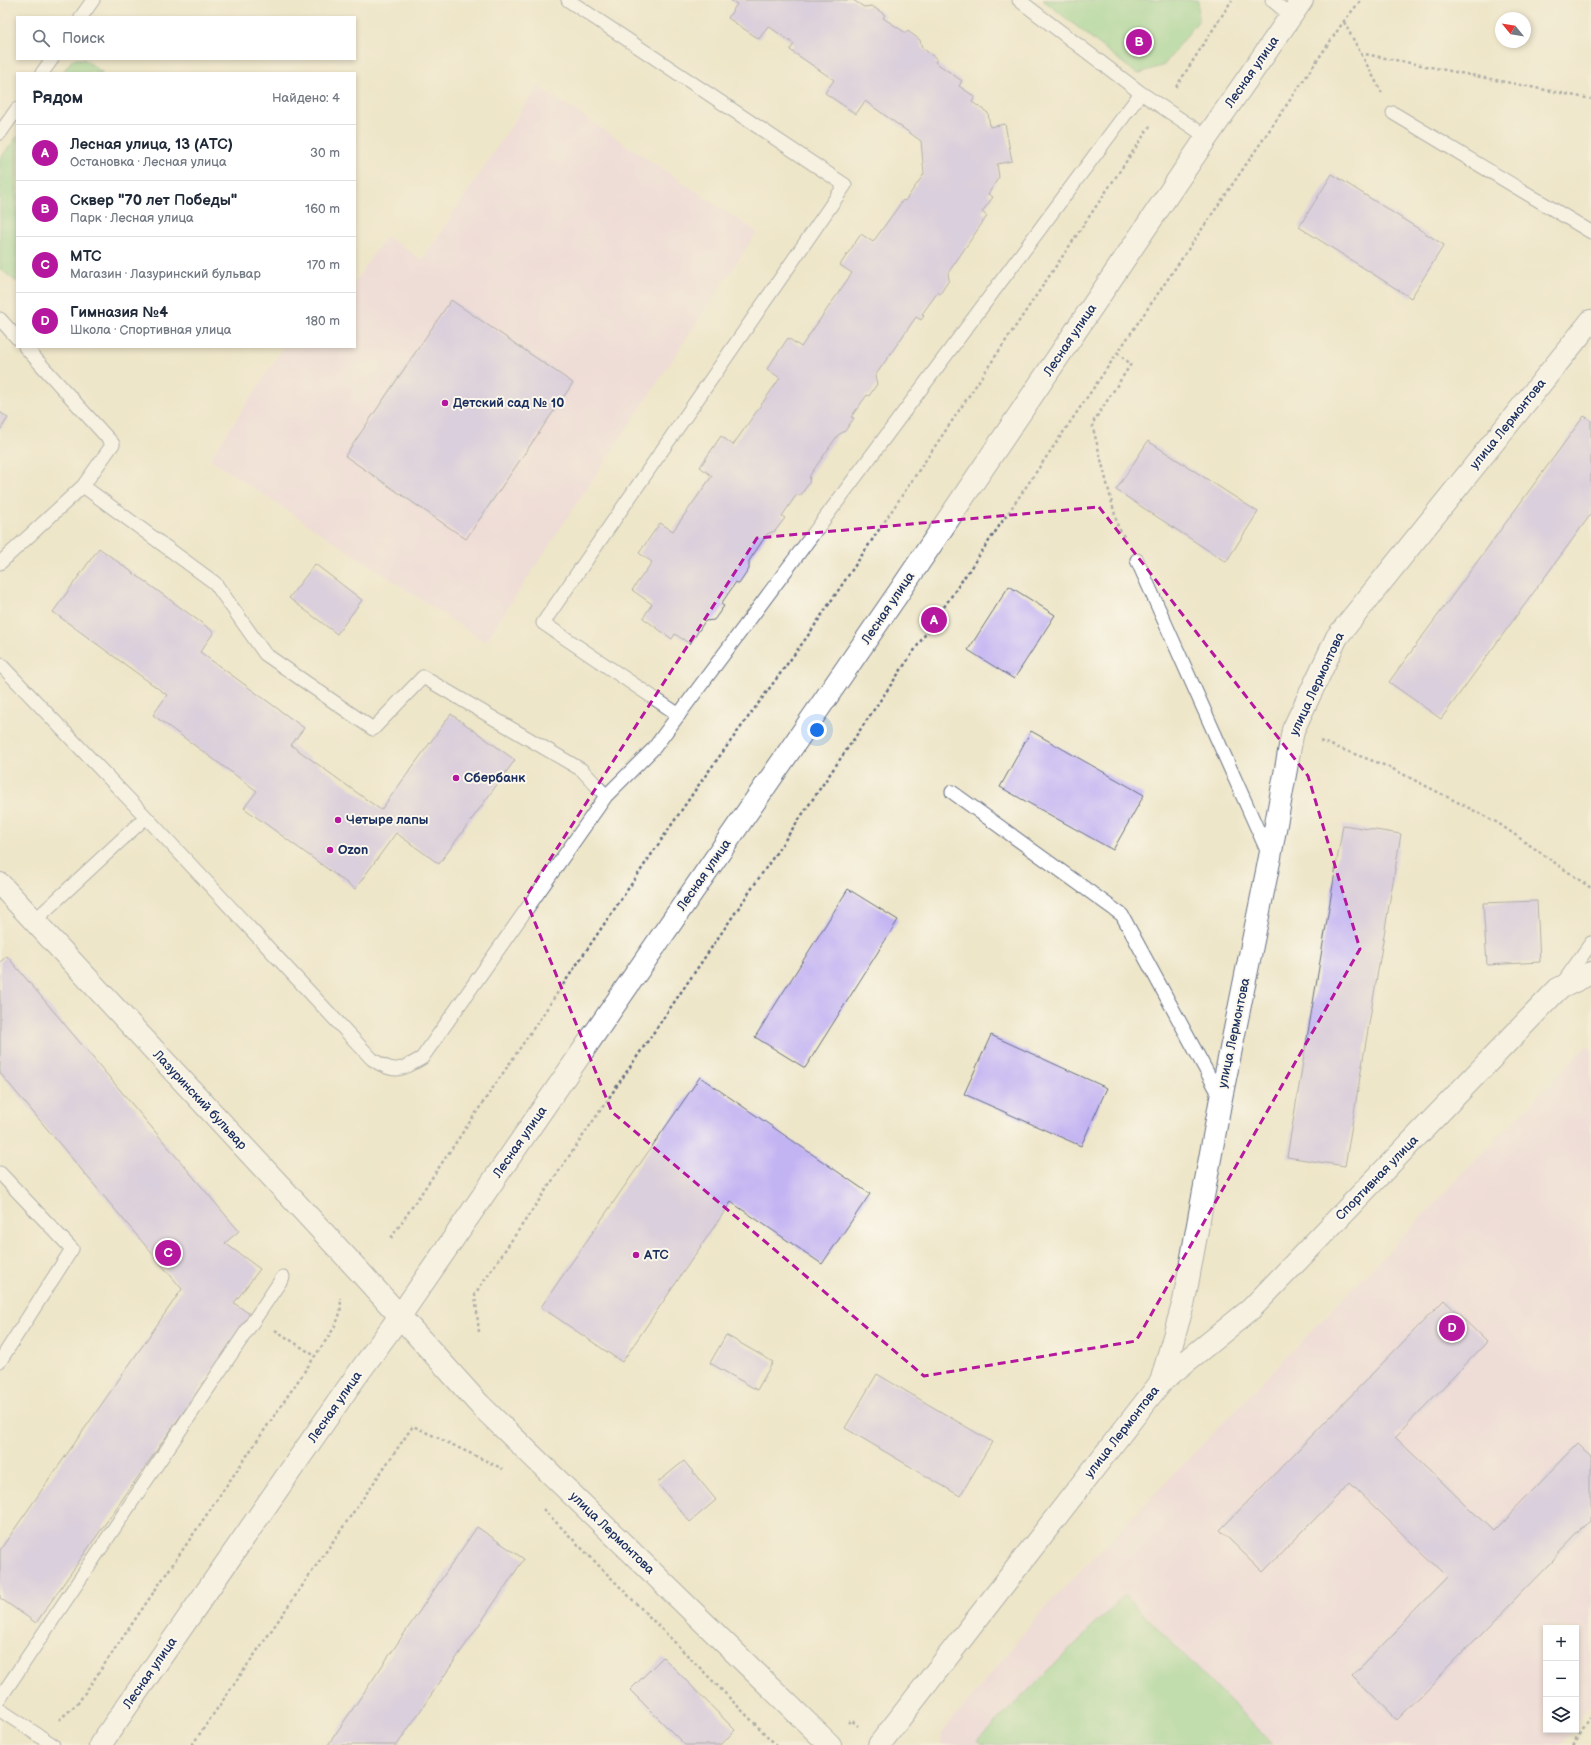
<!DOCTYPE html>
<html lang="ru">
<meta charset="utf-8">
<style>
body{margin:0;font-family:"Balsamiq Sans",sans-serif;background:#f2f2f3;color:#1f2937}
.controls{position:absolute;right:12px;bottom:12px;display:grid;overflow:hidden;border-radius:0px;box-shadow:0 2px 6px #0003}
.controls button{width:36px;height:36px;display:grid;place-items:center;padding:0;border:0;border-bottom:1px solid #e0e1e3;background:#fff;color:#1f2937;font:20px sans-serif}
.compass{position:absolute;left:1495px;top:12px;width:36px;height:36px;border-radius:50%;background:#fff;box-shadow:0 2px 6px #0003;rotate:300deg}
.you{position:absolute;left:817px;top:730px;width:14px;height:14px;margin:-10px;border:3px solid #fff;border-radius:50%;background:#1a73e8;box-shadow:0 0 0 6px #1a73e833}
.badge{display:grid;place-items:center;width:26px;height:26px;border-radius:50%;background:#b5179e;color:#fff;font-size:13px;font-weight:700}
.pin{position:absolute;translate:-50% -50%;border:2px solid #fff;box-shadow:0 1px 4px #0006}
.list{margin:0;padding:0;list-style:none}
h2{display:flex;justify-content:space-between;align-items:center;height:52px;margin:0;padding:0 16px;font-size:17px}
h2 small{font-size:13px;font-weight:400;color:#747a83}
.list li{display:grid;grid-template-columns:26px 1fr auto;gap:12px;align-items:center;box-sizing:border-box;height:56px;padding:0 16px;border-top:1px solid #e0e1e3}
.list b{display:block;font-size:15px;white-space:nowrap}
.list p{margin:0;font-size:13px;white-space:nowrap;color:#747a83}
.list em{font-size:13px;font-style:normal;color:#747a83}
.icon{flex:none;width:22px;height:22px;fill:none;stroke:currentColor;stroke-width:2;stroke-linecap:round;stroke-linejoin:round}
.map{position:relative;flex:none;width:1591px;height:1745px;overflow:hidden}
.search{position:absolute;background:#fff;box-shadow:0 2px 6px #0003;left:16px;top:16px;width:340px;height:44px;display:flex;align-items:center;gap:10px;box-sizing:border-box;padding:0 14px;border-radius:0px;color:#747a83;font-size:15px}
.panel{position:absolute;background:#fff;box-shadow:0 2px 6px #0003;left:16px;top:72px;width:340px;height:276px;border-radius:0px}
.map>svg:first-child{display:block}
.built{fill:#eed0e7}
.green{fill:#8dd28c;stroke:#548075}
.building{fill:#c2b3f3}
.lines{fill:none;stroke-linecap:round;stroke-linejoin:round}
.service-casing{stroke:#656f83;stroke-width:15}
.minor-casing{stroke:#656f83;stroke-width:24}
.tertiary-casing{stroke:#656f83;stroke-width:24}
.path{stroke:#656f83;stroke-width:2.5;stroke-dasharray:3 3;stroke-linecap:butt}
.service{stroke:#fff;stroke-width:13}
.minor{stroke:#fff;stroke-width:22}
.tertiary{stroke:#fff;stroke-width:22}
.marked{fill:none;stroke:#b5179e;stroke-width:3;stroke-dasharray:8 5;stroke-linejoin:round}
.poi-dot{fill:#b5179e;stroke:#fbf7ec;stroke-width:1.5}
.labels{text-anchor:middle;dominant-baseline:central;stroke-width:4;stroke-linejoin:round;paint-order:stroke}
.street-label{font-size:13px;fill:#1b2f5e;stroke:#fbf7ec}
.poi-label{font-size:13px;font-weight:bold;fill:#1b2f5e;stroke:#fbf7ec;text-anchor:start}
</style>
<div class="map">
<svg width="1591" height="1745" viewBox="0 0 1591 1745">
<rect width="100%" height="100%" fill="#fbf7ec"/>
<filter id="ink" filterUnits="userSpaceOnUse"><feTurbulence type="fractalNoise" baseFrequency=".025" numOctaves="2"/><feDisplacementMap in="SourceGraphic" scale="8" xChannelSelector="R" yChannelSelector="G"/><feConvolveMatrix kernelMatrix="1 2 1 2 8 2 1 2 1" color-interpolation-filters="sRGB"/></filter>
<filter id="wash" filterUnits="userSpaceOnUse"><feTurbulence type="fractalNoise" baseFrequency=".012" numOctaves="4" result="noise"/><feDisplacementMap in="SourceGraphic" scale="16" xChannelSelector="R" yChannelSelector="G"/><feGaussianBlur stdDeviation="0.9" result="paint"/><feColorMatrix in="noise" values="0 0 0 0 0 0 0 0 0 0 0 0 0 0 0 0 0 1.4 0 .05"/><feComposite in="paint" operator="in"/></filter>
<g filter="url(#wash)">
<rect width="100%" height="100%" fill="#eee6c9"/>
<!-- built -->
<path class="built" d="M 538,86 L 757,232 L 485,642 L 210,459 L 284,347 L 355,347 L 355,282 L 386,236 L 422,260 Z
M 1585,1047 L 1591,1047 L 1591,1702 L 1576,1725 L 1576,1628 L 1546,1628 L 1546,1730 L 1573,1730 L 1563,1745 L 941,1745 L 942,1733 L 1043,1610 Z"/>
<!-- green -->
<path class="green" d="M 1043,0 L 1198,0 L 1199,20 L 1164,65 L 1137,74 Z
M 73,59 L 84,59 L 103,73 L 62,73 Z
M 17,136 L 17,282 L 0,269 L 0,159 Z
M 1125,1595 L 1273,1745 L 981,1745 L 977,1741 Z"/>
<g id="blocks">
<!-- building -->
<path class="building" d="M 730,0 L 853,0 L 864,7 L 872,6 L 885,15 L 883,18 L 906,33 L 908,31 L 920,40 L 922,48 L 937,59 L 935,62 L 962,81 L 959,86 L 975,97 L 972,102 L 988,113 L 990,127 L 1005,124 L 1012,161 L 997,164 L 999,177 L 988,194 L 993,197 L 982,212 L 987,216 L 948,273 L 949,280 L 940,294 L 938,292 L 922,314 L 924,316 L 921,320 L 916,317 L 875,376 L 877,384 L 869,396 L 867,395 L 851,417 L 854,418 L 845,431 L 838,435 L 810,475 L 809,483 L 800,496 L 797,494 L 782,516 L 785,518 L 775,531 L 767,534 L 749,561 L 749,569 L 739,584 L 736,582 L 721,604 L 724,606 L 714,620 L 705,621 L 690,644 L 675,634 L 672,639 L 643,618 L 652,604 L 632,590 L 652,562 L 639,553 L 660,523 L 673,531 L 712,476 L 700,467 L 721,436 L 733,445 L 780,378 L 767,369 L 788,338 L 801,347 L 852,273 L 840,265 L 861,234 L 873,242 L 903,200 L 905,201 L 924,174 L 921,141 L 865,101 L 856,114 L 825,93 L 834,80 L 790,50 L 794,44 L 768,26 L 759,39 L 728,18 L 737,4 Z
M 1332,174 L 1444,245 L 1411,298 L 1299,227 Z
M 451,300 L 573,383 L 466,539 L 345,456 Z
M 0,412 L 8,418 L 0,430 Z
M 1584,416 L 1591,420 L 1591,514 L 1441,719 L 1389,682 Z
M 1148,441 L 1258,512 L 1226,562 L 1116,490 Z
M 99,548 L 214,632 L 200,652 L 304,728 L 291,745 L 381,810 L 451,714 L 515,760 L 439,864 L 396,833 L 355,889 L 244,808 L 257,791 L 153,715 L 167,695 L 53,612 Z
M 315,564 L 362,600 L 337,634 L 289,598 Z
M 1009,586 L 1055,615 L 1014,679 L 968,650 Z
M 1031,731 L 1144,795 L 1113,850 L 1000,787 Z
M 1343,825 L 1401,834 L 1345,1166 L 1287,1157 Z
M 848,889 L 898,920 L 805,1068 L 755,1037 Z
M 1537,901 L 1540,962 L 1487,965 L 1483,903 Z
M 7,956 L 239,1231 L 225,1243 L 260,1269 L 234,1303 L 251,1315 L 36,1623 L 0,1598 L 0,1550 L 182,1289 L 0,1073 L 0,962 Z
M 991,1035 L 1107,1088 L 1081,1146 L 964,1094 Z
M 700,1077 L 870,1194 L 822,1264 L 731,1202 L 622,1362 L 541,1307 Z
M 1444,1300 L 1487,1342 L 1395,1437 L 1493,1531 L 1578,1444 L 1591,1456 L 1591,1521 L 1397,1720 L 1352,1676 L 1448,1578 L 1350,1483 L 1263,1572 L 1220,1530 Z
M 726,1335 L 773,1362 L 757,1390 L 710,1363 Z
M 877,1374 L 992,1442 L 960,1496 L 845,1428 Z
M 684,1461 L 716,1500 L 690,1522 L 657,1483 Z
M 477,1527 L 524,1559 L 397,1745 L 328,1745 Z
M 663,1657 L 735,1730 L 721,1745 L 685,1745 L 630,1690 Z"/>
</g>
</g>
<g filter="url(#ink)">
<use href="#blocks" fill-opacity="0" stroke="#656f83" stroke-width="1"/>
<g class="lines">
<defs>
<path id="service" d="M 568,0 L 845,185 L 543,623 L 679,715
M 1019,0 L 1141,93 L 1207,137
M 1272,0 L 1291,16
M 81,17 L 93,0
M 42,73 L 52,59
M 1393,113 L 1591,232
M 0,133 L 17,109
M 0,319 L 17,338
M 25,347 L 113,444 L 83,486
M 1137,560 L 1269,855
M 0,563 L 83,486 L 215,583 L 265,654 L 373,729 L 423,677 L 582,770 L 606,796 L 422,1058 C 400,1071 394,1074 372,1059 L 146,817 L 0,664
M 952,792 L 1122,915 L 1221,1098
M 606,796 L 654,748 L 1141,93
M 34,921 L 146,817
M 1562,984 L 1591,943
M 0,1173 L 72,1249 L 0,1361
M 0,1698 L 283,1277
M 0,1710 L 53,1745"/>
<path id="minor" d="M 1161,1382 L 1251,1309 L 1558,989 L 1591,973
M 879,1745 L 1161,1382 L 1184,1301 L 1221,1098 L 1270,857 L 1293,730 L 1337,637 L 1591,321"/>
<path id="tertiary" d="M 0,884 L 360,1272 L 480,1405 L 830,1745
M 100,1745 L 352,1382 L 400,1316 L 897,595 L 1207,137 L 1302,0"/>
</defs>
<!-- service casing -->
<use href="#service" class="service-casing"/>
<!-- minor casing -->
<use href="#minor" class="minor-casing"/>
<!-- tertiary casing -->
<use href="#tertiary" class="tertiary-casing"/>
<!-- path -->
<path class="path" d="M 1344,22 L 1382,93
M 1360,53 L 1591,99
M 1176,87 L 1232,0
M 1117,353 L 1131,364 L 1092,424 L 1118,527 L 1126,540
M 1320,741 L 1389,767 L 1498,823 L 1591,888
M 391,1238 L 700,783 L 807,637 L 1150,126
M 275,1330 L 315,1356
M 479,1332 L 475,1294 L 1344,21 L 1361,0
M 543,1509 L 776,1745
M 59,1720 L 78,1703 L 315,1356 C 326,1339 345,1319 340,1298
M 848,1723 L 851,1720 L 858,1726
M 192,1745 L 413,1426 L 503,1469
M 1574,1745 L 1591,1719"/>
<!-- service -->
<use href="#service" class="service"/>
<!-- minor -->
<use href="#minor" class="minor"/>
<!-- tertiary -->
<use href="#tertiary" class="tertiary"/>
</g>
</g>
<!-- marked area -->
<path d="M0 0H1591V1745H0ZM 1099,507 L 1308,776 L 1360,949 L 1136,1341 L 924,1376 L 612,1112 L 525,898 L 757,538 Z" fill="#eee6c9" fill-opacity=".55" fill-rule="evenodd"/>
<path class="marked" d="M 1099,507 L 1308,776 L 1360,949 L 1136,1341 L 924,1376 L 612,1112 L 525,898 L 757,538 Z"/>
<!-- markers -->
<g class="poi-dot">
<circle cx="445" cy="403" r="4"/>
<circle cx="456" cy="778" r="4"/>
<circle cx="338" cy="820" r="4"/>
<circle cx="330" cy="850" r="4"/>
<circle cx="636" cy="1255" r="4"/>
</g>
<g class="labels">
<!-- street labels -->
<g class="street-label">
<text transform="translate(1252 72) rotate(-55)">Лесная улица</text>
<text transform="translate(1070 340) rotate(-56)">Лесная улица</text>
<text transform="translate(1508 424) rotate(-51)">улица Лермонтова</text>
<text transform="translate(888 608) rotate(-56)">Лесная улица</text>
<text transform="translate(1317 684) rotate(-65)">улица Лермонтова</text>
<text transform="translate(704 875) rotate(-55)">Лесная улица</text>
<text transform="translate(1234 1033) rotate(-78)">улица Лермонтова</text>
<text transform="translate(200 1100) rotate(47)">Лазуринский бульвар</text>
<text transform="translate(520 1142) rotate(-55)">Лесная улица</text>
<text transform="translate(1377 1178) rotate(-46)">Спортивная улица</text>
<text transform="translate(335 1407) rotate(-55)">Лесная улица</text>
<text transform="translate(1122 1432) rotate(-52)">улица Лермонтова</text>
<text transform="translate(612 1533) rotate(44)">улица Лермонтова</text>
<text transform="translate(150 1673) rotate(-55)">Лесная улица</text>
</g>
<!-- poi labels -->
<g class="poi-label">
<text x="453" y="403">Детский сад № 10</text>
<text x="464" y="778">Сбербанк</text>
<text x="346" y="820">Четыре лапы</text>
<text x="338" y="850">Ozon</text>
<text x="644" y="1255">АТС</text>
</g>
</g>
</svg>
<div class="controls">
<button>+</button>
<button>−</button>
<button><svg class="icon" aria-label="layers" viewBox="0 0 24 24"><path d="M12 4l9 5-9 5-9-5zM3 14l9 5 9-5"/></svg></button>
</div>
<svg class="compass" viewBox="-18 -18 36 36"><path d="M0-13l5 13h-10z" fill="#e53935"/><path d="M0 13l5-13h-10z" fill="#747a83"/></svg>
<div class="you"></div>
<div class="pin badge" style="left:934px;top:620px">A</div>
<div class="pin badge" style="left:1139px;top:42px">B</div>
<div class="pin badge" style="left:168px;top:1253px">C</div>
<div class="pin badge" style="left:1452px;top:1328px">D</div>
<div class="search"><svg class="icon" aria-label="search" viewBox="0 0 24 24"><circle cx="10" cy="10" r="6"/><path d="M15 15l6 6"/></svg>Поиск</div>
<section class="panel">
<h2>Рядом<small>Найдено: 4</small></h2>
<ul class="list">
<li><span class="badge">A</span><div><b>Лесная улица, 13 (АТС)</b><p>Остановка · Лесная улица</p></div><em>30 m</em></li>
<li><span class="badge">B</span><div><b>Сквер &quot;70 лет Победы&quot;</b><p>Парк · Лесная улица</p></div><em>160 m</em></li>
<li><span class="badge">C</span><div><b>МТС</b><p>Магазин · Лазуринский бульвар</p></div><em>170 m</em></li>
<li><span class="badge">D</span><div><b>Гимназия №4</b><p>Школа · Спортивная улица</p></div><em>180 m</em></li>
</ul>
</section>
</div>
